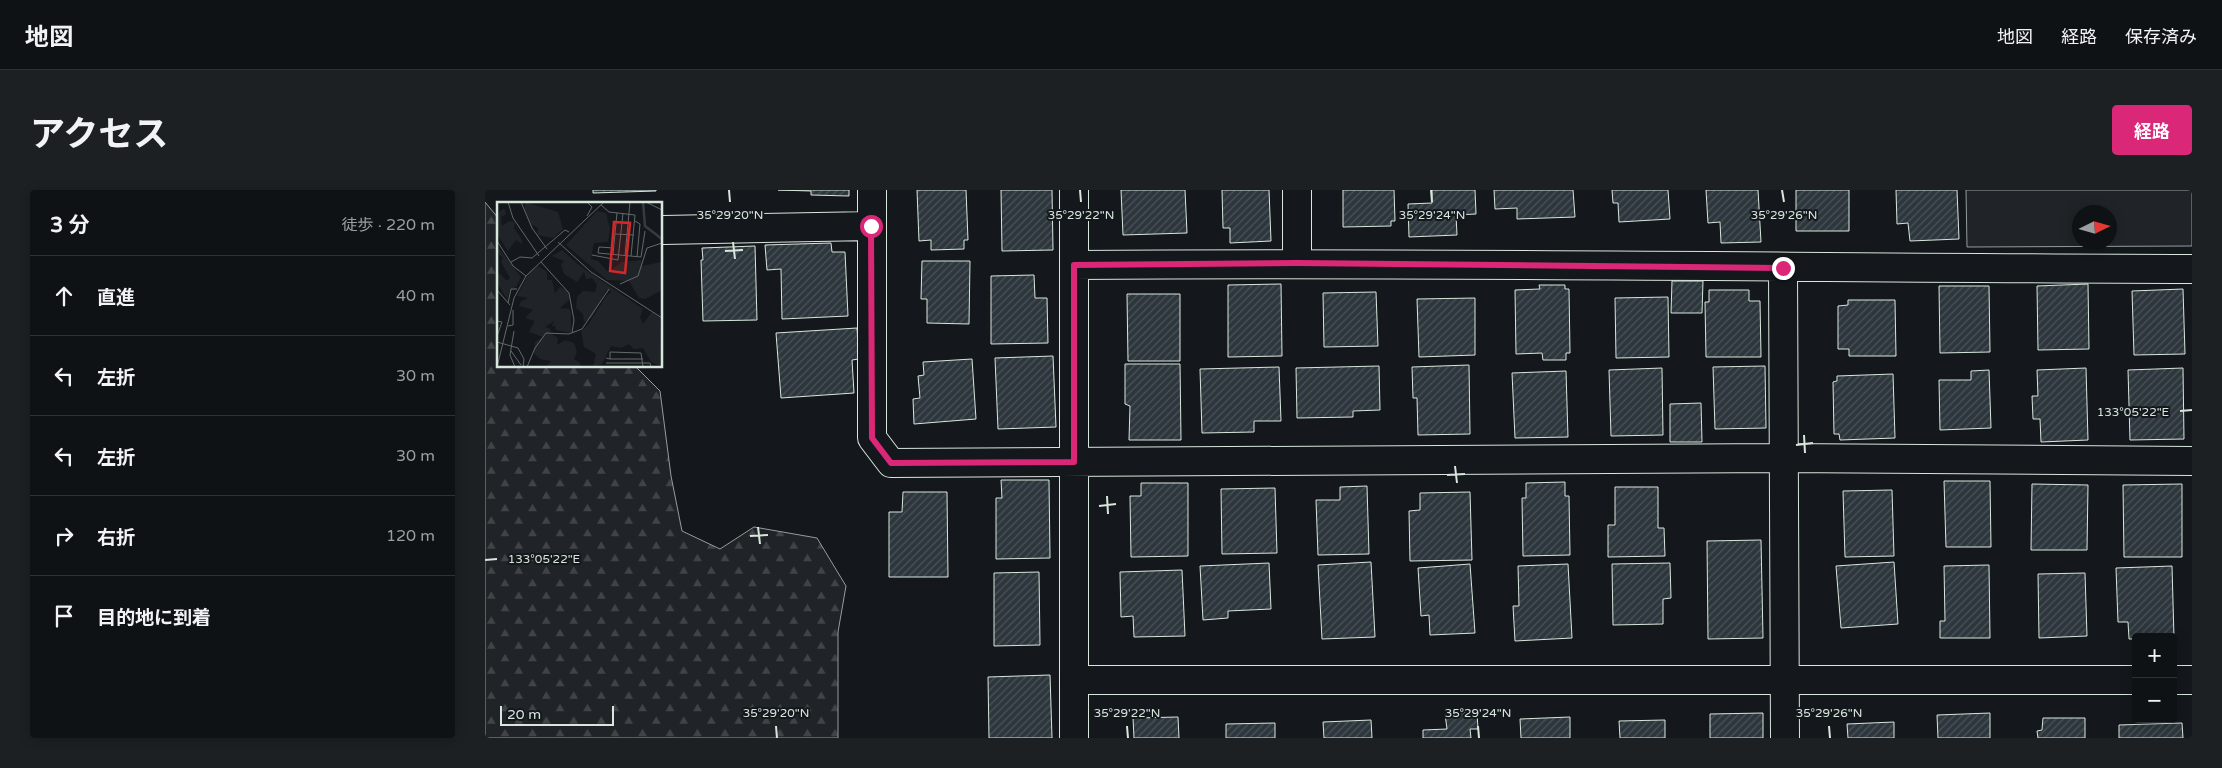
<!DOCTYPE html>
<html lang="ja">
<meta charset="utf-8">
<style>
body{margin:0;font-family:"Varela Round","Noto Sans JP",sans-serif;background:#1d2022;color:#f1f3f6}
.controls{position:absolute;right:15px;bottom:15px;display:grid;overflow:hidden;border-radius:5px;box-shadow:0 2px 12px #0003}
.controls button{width:45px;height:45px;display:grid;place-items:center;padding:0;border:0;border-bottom:1px solid #2f3234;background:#0f1215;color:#f1f3f6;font:25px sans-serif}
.compass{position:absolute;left:1587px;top:15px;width:45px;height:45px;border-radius:50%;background:#0f1215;box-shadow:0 2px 12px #0003;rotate:85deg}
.scale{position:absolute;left:15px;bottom:12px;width:114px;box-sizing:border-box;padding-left:5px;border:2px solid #d8e6dc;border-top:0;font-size:14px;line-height:18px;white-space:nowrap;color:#d8e6dc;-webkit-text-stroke:4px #14181c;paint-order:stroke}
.stop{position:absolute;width:15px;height:15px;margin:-11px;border:4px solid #db2777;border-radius:50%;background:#fff}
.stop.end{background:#db2777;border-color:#fff;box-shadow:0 1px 5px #0008}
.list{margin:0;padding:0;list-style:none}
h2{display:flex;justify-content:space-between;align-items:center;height:65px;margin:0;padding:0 20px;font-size:21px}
h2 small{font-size:16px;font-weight:400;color:#9b9ea0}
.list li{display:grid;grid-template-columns:32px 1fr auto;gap:15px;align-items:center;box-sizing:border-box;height:80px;padding:0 20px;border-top:1px solid #2f3234}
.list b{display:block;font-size:19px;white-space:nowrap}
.list em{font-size:16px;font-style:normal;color:#9b9ea0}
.icon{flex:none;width:28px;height:28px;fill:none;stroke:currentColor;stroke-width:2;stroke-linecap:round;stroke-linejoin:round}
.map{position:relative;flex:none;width:1707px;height:548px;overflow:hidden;border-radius:5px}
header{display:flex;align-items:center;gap:30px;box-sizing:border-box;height:70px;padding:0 25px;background:#0f1215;border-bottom:1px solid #2f3234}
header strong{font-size:24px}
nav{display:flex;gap:28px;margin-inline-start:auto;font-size:18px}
.intro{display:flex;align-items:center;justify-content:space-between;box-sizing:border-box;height:120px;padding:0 30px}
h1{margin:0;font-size:35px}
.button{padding:12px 22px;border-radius:5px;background:#db2777;color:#fff;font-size:18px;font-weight:700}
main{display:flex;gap:30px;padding:0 30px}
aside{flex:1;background:#0f1215;border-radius:5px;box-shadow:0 2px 12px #0003}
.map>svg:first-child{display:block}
.forest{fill:url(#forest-firs);stroke:#939e99}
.park{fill:#202428;stroke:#939e99;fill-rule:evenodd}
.building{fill:url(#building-hatch);stroke:#d8e6dc}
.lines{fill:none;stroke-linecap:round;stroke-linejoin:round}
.minor-casing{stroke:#d8e6dc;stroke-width:30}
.tertiary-casing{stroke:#d8e6dc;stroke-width:30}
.minor{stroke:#14181c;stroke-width:28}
.tertiary{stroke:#14181c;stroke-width:28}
.route{stroke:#db2777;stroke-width:6}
.ticks{fill:none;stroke:#d8e6dc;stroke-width:2}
.inset-river{fill:none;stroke:#363b3e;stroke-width:2.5}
.inset-road{fill:none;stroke:#626a69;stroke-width:1}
.view{fill:#d62828;fill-opacity:0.15;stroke:#d62828;stroke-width:2.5}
.inset-edge{fill:none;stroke:#d8e6dc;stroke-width:2.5}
.ticks-label{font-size:12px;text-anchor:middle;fill:#d8e6dc;stroke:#14181c;stroke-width:4;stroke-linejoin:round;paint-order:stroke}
</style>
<header>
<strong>地図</strong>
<nav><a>地図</a><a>経路</a><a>保存済み</a></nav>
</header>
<div class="intro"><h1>アクセス</h1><a class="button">経路</a></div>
<main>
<aside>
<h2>3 分<small>徒歩 · 220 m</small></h2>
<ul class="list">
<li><svg class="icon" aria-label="ahead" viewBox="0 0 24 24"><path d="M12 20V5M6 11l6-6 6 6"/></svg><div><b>直進</b></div><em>40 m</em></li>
<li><svg class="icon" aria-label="left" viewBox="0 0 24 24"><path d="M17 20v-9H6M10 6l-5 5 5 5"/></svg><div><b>左折</b></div><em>30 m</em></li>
<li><svg class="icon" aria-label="left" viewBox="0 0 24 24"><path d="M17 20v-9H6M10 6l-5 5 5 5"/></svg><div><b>左折</b></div><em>30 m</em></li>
<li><svg class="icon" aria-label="right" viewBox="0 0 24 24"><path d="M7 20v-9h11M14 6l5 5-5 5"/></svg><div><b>右折</b></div><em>120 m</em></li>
<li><svg class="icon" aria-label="arrive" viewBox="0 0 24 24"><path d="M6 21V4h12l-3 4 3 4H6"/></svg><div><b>目的地に到着</b></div></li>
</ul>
</aside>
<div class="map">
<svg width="1707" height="548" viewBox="0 0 1707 548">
<defs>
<pattern id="forest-firs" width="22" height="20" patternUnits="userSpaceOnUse" patternTransform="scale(1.25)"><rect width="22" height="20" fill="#202428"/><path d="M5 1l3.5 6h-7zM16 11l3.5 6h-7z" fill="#404447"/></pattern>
<pattern id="building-hatch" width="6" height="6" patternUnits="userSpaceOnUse" patternTransform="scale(1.25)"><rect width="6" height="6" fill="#2c363c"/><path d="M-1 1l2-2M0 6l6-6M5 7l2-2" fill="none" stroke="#4a5358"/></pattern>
</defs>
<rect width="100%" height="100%" fill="#14181c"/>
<!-- forest -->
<path class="forest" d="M 0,12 L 14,29 L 14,176 L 150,176 L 175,201 L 186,286 L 197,341 L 235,359 L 269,337 L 332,348 L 361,396 L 353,442 L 353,548 L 0,548 Z"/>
<!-- park -->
<path class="park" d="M 1481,0 L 1707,0 L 1707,56 L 1482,57 ZM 1594,22 L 1624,22 L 1624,52 L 1594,52 Z"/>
<!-- building -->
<path class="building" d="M 108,0 L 171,0 L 171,1 L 108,3 Z
M 293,0 L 364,0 L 364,6 L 326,5 L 326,1 Z
M 432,0 L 481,0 L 483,50 L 479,50 L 479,59 L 446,60 L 446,50 L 434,51 Z
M 516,0 L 567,0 L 568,60 L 517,61 Z
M 636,0 L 700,0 L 702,43 L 638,45 Z
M 737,0 L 784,0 L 786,51 L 745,53 L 745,38 L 738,38 Z
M 858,0 L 909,0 L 910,31 L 906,31 L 906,36 L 858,37 Z
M 947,0 L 990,0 L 991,24 L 971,25 L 972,45 L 924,47 L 923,14 L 947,13 Z
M 1009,0 L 1088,0 L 1090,27 L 1032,29 L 1032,18 L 1010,19 Z
M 1127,0 L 1183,0 L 1185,29 L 1134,32 L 1133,13 L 1128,13 Z
M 1221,0 L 1273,0 L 1276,52 L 1236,53 L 1235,32 L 1223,33 Z
M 1311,0 L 1364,0 L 1364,41 L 1311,41 Z
M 1411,0 L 1472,0 L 1474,49 L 1425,51 L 1423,33 L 1412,34 Z
M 346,53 L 347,62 L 360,62 L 363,126 L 297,129 L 296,79 L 282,80 L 280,55 Z
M 270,56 L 272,130 L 218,131 L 216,70 L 218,70 L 217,58 Z
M 437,71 L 485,71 L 484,134 L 442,133 L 442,109 L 436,109 Z
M 549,85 L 550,108 L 562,108 L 563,153 L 506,154 L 506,86 Z
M 1187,91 L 1218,91 L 1217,123 L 1186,123 Z
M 796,94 L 797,166 L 743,167 L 743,95 Z
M 1603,94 L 1604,159 L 1553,160 L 1552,96 Z
M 1054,95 L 1080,95 L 1080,99 L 1084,99 L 1085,163 L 1081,163 L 1081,170 L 1058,170 L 1057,163 L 1031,164 L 1030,100 L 1055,99 Z
M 1454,96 L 1504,96 L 1505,162 L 1455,163 Z
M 1698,99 L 1700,164 L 1649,165 L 1647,101 Z
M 1224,100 L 1264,100 L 1264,111 L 1275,111 L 1276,167 L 1221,167 L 1220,112 L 1224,112 Z
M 891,102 L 893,156 L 839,157 L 838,103 Z
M 642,104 L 695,104 L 695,171 L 643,171 Z
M 1183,107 L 1184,167 L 1131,168 L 1130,108 Z
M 990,108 L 990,165 L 934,167 L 932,109 Z
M 1363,110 L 1410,110 L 1411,166 L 1364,166 L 1364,159 L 1353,159 L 1353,116 L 1363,115 Z
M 372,138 L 374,169 L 367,170 L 369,203 L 296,208 L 291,143 Z
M 568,166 L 571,237 L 513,239 L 510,168 Z
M 487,169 L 491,229 L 429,234 L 428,209 L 435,208 L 433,186 L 439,185 L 438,172 Z
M 640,174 L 695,174 L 696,250 L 644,250 L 645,216 L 640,214 Z
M 984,175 L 985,244 L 933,245 L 932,208 L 928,208 L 927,177 Z
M 894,176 L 895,220 L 868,221 L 868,227 L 812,228 L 811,178 Z
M 1280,176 L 1281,238 L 1230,239 L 1228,177 Z
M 794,177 L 796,231 L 769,231 L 769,242 L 717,243 L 715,179 Z
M 1177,178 L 1178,245 L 1126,246 L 1124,180 Z
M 1601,178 L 1603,250 L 1556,252 L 1555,229 L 1548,229 L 1547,206 L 1553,206 L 1552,180 Z
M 1698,178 L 1699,249 L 1645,250 L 1643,180 Z
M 1504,180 L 1506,238 L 1455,240 L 1454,190 L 1486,190 L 1486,181 Z
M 1081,181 L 1083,247 L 1030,248 L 1027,183 Z
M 1408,184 L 1410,248 L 1355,250 L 1354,244 L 1349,244 L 1348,192 L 1352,191 L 1352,186 Z
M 1216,213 L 1217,252 L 1185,252 L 1185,214 Z
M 516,290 L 564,290 L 565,368 L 511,369 L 511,308 L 517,308 Z
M 1459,291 L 1505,291 L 1506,357 L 1461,357 Z
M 1080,292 L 1080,306 L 1084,306 L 1085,365 L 1038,366 L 1037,308 L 1041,308 L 1041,293 Z
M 656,293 L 703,293 L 703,366 L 646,367 L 645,306 L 656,306 Z
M 1547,294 L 1603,295 L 1602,360 L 1546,360 Z
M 1697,294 L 1697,367 L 1639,367 L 1638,295 Z
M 882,296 L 884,364 L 833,365 L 831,310 L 855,310 L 855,297 Z
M 1130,297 L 1173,297 L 1173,338 L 1179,338 L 1180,366 L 1123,367 L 1123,335 L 1130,335 Z
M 790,298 L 792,363 L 737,364 L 736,299 Z
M 1407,300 L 1409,366 L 1360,367 L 1358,301 Z
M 418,302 L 462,302 L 463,387 L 404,387 L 404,322 L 417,322 Z
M 985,302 L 987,370 L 925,371 L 924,321 L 935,320 L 935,303 Z
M 1276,350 L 1278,448 L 1223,449 L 1222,351 Z
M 886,372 L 890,447 L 837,449 L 833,375 Z
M 1409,372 L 1413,434 L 1356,438 L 1351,376 Z
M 784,373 L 786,419 L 743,421 L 743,428 L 718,430 L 715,376 Z
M 1185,373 L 1186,408 L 1178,409 L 1178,434 L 1128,435 L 1127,374 Z
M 985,374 L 990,443 L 945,445 L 944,425 L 936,426 L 933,378 Z
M 1083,374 L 1087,448 L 1030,451 L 1028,416 L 1034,416 L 1033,376 Z
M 1504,375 L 1505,448 L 1455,448 L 1455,431 L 1460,431 L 1459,376 Z
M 1687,376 L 1689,448 L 1651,447 L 1651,449 L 1644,449 L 1643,432 L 1633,432 L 1631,378 Z
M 697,380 L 700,446 L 649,447 L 648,426 L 636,427 L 635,382 Z
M 554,382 L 555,455 L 509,456 L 509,383 Z
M 1600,383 L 1602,446 L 1554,448 L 1553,384 Z
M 565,485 L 567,548 L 504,548 L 503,487 Z
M 992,522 L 993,539 L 985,539 L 986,548 L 938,548 L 938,540 L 962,539 L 960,524 Z
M 1278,523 L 1278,548 L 1225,548 L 1225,524 Z
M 1505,523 L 1505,548 L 1453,548 L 1452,525 Z
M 693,527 L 694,548 L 649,548 L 648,528 Z
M 1085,527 L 1085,548 L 1036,548 L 1035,529 Z
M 1558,528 L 1600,528 L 1600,548 L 1553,548 L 1552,541 L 1557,540 Z
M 886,530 L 887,548 L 839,548 L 838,532 Z
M 1180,530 L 1180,548 L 1135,548 L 1134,531 Z
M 1409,532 L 1409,548 L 1363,548 L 1362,534 Z
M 790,533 L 790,548 L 741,548 L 741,534 Z
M 1697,533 L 1698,548 L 1634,548 L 1634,535 Z"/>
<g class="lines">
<defs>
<path id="minor" d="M 387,0 L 387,248 L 406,273 L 1298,268 L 1707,271
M 589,0 L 589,548
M 812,0 L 812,73
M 178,40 L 386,36
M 589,75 C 961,72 1334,78 1707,79
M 1298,78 L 1300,548"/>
<path id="tertiary" d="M 589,490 L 1651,490
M 1688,490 L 1707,490"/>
</defs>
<!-- minor casing -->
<use href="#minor" class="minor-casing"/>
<!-- tertiary casing -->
<use href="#tertiary" class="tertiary-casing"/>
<!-- minor -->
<use href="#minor" class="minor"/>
<!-- tertiary -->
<use href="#tertiary" class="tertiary"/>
</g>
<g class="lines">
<!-- route -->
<path class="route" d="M 386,36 L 387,248 L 406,273 L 589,272 L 589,75 L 812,73 L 1298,78"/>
</g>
<!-- ticks -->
<path class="ticks" d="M 244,0 L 245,12M 595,0 L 596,12M 946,0 L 947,12M 1297,0 L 1299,12M 248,52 L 250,69M 240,61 L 258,60M 1695,221 L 1707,220M 1319,245 L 1320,263M 1311,255 L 1328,253M 970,276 L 972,293M 962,285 L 980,284M 622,306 L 623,324M 614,316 L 631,314M 273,337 L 275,354M 265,346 L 283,345M 0,370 L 12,369M 291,536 L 292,548M 642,536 L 643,548M 993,536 L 994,548M 1344,536 L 1345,548"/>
<!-- overview -->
<g transform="translate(12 12)">
<rect width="165" height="165" fill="#14181c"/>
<path d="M 28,0 L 61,10 L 66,27 L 56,36 L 40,33 L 41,26 L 34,22 L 28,8 ZM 7,6 L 9,12 L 4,15 L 5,24 L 12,19 L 18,20 L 17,26 L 25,38 L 25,42 L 19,38 L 11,49 L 0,32 L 0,12 ZM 100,9 L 109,11 L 113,27 L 111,40 L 97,41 L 94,57 L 101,59 L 111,70 L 125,60 L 144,58 L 145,64 L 164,60 L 165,88 L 148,97 L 142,96 L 132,79 L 110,78 L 69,43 ZM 0,44 L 24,75 L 19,85 L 13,87 L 10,97 L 0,81 L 0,69 L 10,79 L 13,76 L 4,60 L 6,56 L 0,51 ZM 65,48 L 83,64 L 146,107 L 143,115 L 146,122 L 155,110 L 163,116 L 165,165 L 154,160 L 146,146 L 137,147 L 132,142 L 124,146 L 114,144 L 105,162 L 96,165 L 99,152 L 87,145 L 84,129 L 91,123 L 110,93 L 115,90 L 109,88 L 95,115 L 87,120 L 86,112 L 79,106 L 80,95 L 86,89 L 98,90 L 100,83 L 95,76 L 89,77 L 87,70 L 80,80 L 67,72 L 64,63 L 67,59 L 55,54 ZM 41,64 L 50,70 L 50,78 L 55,78 L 58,91 L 63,85 L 71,89 L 72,98 L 63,106 L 72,107 L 74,111 L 74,131 L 59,128 L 58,124 L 55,124 L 57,119 L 48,125 L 54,127 L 53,131 L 61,136 L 60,143 L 68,138 L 77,141 L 80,150 L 77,157 L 84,162 L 81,165 L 49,165 L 54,159 L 43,157 L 37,151 L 38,140 L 46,135 L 32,130 L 38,119 L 28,116 L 36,108 L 22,104 L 24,99 L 31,96 L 20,94 L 33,69 Z" fill="#202428"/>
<path class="inset-river" d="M 146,0 L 148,24 L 165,37"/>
<path class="inset-road" d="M 11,0 L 16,16 L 42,54M 24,0 L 35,26 L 50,47M 149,0 L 165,8M 104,3 L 112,10 L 138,13 L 134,54M 90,14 L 95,5 L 90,0M 138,19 L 143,22 L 140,55M 118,32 L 137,33M 0,39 L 16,64 L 29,74M 61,40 L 94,70 L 165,116M 101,51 L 144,55 L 148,29M 101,51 L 102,45 L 117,46M 116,52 L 120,11M 95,53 L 121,58 L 126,11M 128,54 L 133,0M 14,60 L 23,55 L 35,56 L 68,28 L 72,30M 44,60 L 72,91 L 77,118 L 75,131M 123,82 L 141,74 L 150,46 L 165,41M 0,88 L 13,103M 11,101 L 14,87 L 20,87M 0,119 L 5,120 L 0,134M 11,124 L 16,123 L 16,108M 17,129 L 13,153 L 18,165M 0,140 L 21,146 L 27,157 L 26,165M 14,149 L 24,163M 109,156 L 113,157 L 113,150 L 144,151 L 146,165M 113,157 L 146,157M 109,161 L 153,161 L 154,165M 0,165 L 17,96 L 29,74 L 107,0M 30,165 L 38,146 L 49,131 L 72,132 L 85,127 L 112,87"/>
<path class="view" d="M 117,20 L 133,21 L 128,71 L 113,69 Z"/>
<rect width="165" height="165" class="inset-edge"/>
</g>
<g class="ticks-label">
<text x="245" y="29">35°29'20"N</text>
<text x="596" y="29">35°29'22"N</text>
<text x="947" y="29">35°29'24"N</text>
<text x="1299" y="29">35°29'26"N</text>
<text x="1648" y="226">133°05'22"E</text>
<text x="59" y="373">133°05'22"E</text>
<text x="291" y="527">35°29'20"N</text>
<text x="642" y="527">35°29'22"N</text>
<text x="993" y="527">35°29'24"N</text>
<text x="1344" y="527">35°29'26"N</text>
</g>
</svg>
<div class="controls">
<button>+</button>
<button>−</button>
</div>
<svg class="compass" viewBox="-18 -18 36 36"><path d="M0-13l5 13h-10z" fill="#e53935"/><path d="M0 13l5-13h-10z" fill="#9b9ea0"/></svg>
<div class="scale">20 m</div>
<div class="stop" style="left:386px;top:36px"></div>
<div class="stop end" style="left:1298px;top:78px"></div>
</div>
</main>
